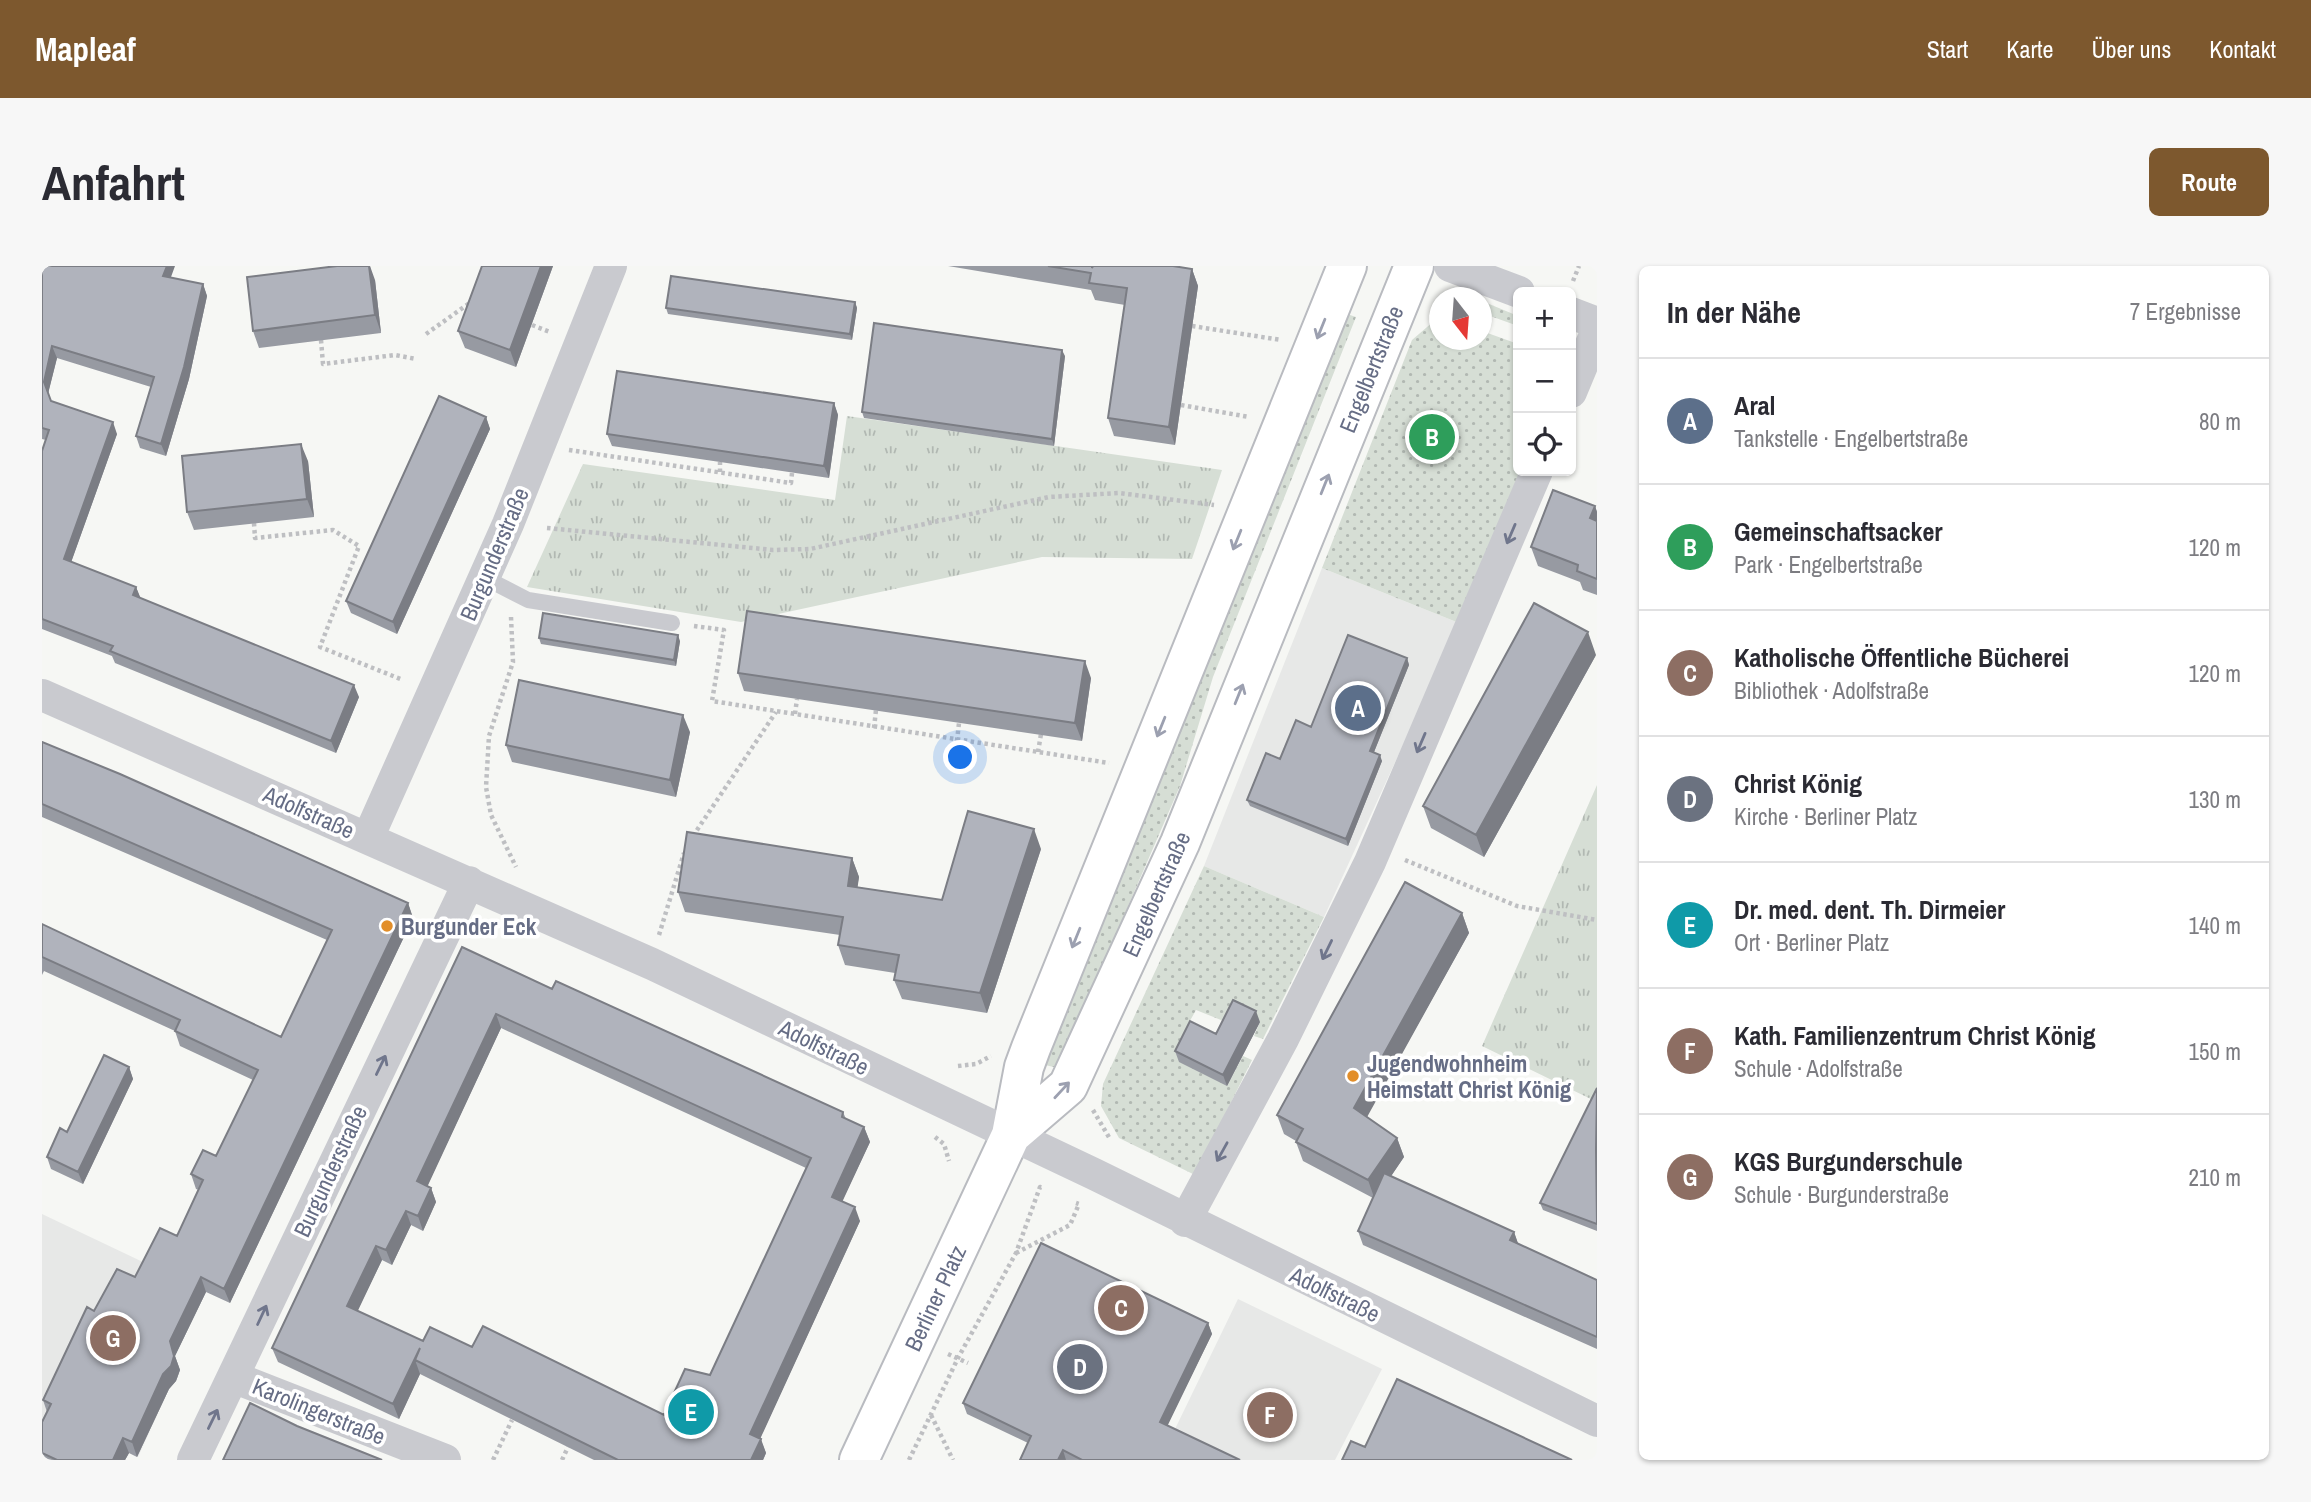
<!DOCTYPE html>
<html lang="de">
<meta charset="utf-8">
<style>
body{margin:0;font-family:"Archivo Narrow",sans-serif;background:#f7f7f7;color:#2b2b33}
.controls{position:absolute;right:21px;top:21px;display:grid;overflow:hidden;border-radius:10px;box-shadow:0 2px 5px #0004}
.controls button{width:63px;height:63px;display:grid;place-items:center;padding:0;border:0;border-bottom:2px solid #e1e1e2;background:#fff;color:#2b2b33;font:35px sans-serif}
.compass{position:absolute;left:1387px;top:21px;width:63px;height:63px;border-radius:50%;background:#fff;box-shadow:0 2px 5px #0004;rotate:163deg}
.you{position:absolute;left:919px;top:492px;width:24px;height:24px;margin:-18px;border:5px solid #fff;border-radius:50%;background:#1a73e8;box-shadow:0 0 0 10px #1a73e833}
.badge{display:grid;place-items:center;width:46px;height:46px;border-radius:50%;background:#7d582e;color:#fff;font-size:23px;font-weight:700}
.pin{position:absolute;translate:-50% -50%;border:4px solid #fff;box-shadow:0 2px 7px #0006}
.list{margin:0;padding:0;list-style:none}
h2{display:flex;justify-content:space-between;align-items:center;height:91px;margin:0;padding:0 28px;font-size:30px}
h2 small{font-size:23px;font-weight:400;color:#7c7c81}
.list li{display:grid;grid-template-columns:46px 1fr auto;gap:21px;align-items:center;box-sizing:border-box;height:126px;padding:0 28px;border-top:2px solid #e1e1e2}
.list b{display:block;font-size:26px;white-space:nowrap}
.list p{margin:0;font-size:23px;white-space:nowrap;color:#7c7c81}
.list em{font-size:23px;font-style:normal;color:#7c7c81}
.icon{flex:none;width:38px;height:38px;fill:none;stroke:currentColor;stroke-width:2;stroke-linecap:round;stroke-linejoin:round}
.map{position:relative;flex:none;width:1555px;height:1194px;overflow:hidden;border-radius:10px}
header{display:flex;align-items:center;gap:42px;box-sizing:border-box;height:98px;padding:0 35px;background:#7d582e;color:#fff}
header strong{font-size:33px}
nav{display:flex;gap:38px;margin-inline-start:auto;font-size:24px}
.intro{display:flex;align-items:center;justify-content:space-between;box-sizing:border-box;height:168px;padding:0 42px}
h1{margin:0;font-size:49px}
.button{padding:18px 32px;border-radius:10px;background:#7d582e;color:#fff;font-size:24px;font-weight:700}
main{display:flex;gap:42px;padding:0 42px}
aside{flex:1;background:#fff;border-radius:10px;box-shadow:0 2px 5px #0004}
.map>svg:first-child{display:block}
.built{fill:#e7e8e7}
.grass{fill:url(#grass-dots)}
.park{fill:url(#park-tufts)}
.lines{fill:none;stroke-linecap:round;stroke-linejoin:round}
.primary-casing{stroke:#b9bbc0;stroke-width:42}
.path{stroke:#bebfc2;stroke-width:4.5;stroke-dasharray:3.5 3.5;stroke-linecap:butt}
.service{stroke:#c9cacf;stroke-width:16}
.minor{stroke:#c9cacf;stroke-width:32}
.primary{stroke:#fff;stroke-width:38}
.wall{fill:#979aa2;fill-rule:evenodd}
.shaded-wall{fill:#7b7d84}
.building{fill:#b0b3bc;stroke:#7b7d84;stroke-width:2;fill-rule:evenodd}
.oneway{stroke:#9ca0b0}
.oneway2{stroke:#70768c}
.poi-dot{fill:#e28e29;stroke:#fff;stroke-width:2.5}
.labels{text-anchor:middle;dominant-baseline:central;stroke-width:7;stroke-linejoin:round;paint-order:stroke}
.street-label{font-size:23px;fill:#666d85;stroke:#fff}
.poi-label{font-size:23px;font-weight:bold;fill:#666d85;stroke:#fff;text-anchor:start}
</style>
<header>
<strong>Mapleaf</strong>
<nav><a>Start</a><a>Karte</a><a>Über uns</a><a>Kontakt</a></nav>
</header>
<div class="intro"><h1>Anfahrt</h1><a class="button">Route</a></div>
<main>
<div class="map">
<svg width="1555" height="1194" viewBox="0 0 1555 1194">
<defs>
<pattern id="grass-dots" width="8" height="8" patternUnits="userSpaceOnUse" patternTransform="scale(1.75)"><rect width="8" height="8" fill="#d6ded5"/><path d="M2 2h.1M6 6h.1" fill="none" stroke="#b1b8b2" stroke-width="1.8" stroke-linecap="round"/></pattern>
<pattern id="park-tufts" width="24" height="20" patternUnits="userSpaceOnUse" patternTransform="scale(1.75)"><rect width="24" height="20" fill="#d6ded5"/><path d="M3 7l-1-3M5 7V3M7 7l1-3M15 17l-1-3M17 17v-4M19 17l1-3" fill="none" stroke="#b1b8b2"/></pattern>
</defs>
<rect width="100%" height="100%" fill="#f6f7f4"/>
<!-- built -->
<path class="built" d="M 1280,302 L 1417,357 L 1282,651 L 1162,600 Z
M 0,948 L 164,1026 L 131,1093 L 137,1102 L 136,1111 L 127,1123 L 96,1191 L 87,1187 L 83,1194 L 0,1194 Z
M 1196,1033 L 1340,1103 L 1293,1194 L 1118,1194 Z"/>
<!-- grass -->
<path class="grass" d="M 1440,35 L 1476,50 L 1476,60 L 1440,47 Z
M 1305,48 L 1314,51 L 1171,411 L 1138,520 L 1016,802 L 1003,799 Z
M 1392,55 L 1397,55 L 1398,74 L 1440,74 L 1440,65 L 1476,78 L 1476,205 L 1480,205 L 1417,357 L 1280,302 L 1370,74 Z
M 1162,600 L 1282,651 L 1221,773 L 1212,770 L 1218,756 L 1189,758 L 1154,744 L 1144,762 L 1185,820 L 1201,790 L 1210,794 L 1153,909 L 1077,872 L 1059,840 L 1061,818 Z"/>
<!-- park -->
<path class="park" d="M 805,150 L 1180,204 L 1150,293 L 1000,291 L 699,356 L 485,321 L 541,198 L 793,234 Z
M 1555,519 L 1555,836 L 1440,780 Z"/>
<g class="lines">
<defs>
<path id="primary" d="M 969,869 L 1026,820 L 1138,577 L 1372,0
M 817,1194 L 969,869 L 982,801 L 989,782 L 1305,0"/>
</defs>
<!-- primary casing -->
<use href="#primary" class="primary-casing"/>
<!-- path -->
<path class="path" d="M 1531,15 L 1537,0
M 490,59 L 508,66
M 1150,60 L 1239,74
M 384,68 L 429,36
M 279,74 L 281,98 L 353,89 L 374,93
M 1139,139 L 1207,151
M 527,184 L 749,217 L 750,207
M 678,206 L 678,196
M 212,257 L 213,272 L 291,264 L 317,280 L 278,381 L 361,414
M 505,262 L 731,284 L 768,283 L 1007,231 L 1077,227 L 1172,239
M 469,351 L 471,396 L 447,470 L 444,521 L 449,549 L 474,601
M 652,360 L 682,364 L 670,435 L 1067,497
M 753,448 L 755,433
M 832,462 L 834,444
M 915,475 L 917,457
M 996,486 L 999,468
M 651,570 L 734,446
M 1363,594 L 1475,640 L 1555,654
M 617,669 L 642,587
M 916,800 L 934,798 L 949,790
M 1051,844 L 1068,873
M 893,871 L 902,878 L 907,895
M 974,987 L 1028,959 L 1037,938 L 1034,937
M 906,1088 L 926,1097
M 889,1149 L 911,1194
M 451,1194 L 470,1154
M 520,1194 L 526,1181
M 867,1194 L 916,1092 L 974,987 L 998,921 L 1001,922"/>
<!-- service -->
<path class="service" d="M 443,312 L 486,334 L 630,357"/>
<!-- minor -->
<path class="minor" d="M 1408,0 L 1477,26
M 1529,47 L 1555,57
M 1529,126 L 1555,64
M 0,429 L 610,698 L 1052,908 L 1555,1155
M 326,572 L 466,258 L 569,0
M 1143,955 L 1241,773 L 1328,596 L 1495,205
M 191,1111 L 403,1194
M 151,1194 L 427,616"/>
<!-- primary -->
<use href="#primary" class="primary"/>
</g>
<!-- wall -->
<path class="wall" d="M 0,0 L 129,12 L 161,18 L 165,30 L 147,113 L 124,190 L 98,182 L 94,170 L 109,121 L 15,92 L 6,127 L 9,135 L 75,168 L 29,296 L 94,321 L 98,332 L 317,431 L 294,487 L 73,397 L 70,390 L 0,363 L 0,185 L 4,174 L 0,173 Z
M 440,0 L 511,0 L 474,101 L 423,82 L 416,65 Z
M 906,0 L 1131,0 L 1150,3 L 1156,20 L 1133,179 L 1072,170 L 1066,152 L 1083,39 L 1053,34 L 1049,24 Z
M 333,14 L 339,67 L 217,82 L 211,65 Z
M 813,36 L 815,42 L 810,74 L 626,48 L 624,42 Z
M 1023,90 L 1012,180 L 822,152 L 820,146 Z
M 792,137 L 796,149 L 787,212 L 570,180 L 565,168 Z
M 444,151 L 448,163 L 355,368 L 309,347 L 304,335 Z
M 266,195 L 272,251 L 152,264 L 145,246 Z
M 1553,240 L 1555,246 L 1555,329 L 1541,324 L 1538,316 L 1496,300 L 1489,281 Z
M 497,372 L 638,375 L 634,400 L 499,378 Z
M 1554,389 L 1442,591 L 1389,562 L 1381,540 Z
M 1365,392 L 1367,399 L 1332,486 L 1340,495 L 1306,580 L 1208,540 L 1205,534 L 1269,461 Z
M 696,407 L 1049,412 L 1040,475 L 702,425 Z
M 648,466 L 634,531 L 470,496 L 464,479 Z
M 0,476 L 366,637 L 371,652 L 188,1037 L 164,1026 L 133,1090 L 138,1104 L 134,1115 L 127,1123 L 95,1191 L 87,1187 L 83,1194 L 0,1194 L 0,1156 L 5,1146 L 1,1134 L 52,1045 L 93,1011 L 135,970 L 157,924 L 154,923 L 149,908 L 174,890 L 211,814 L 138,780 L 133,765 L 2,705 L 0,709 L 0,658 L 239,771 L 285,674 L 0,551 Z
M 999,583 L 945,747 L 860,733 L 852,714 L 853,707 L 803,699 L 796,679 L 798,669 L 643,646 L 636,626 L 810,592 L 817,611 L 815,621 L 900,634 Z
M 1420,647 L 1427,667 L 1324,851 L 1355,872 L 1362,891 L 1349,910 L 1472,966 L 1476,978 L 1555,1014 L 1555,1083 L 1321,979 L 1316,965 L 1331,932 L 1261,895 L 1254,876 L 1254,875 L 1242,868 L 1235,849 Z
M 420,681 L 510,723 L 801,846 L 804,853 L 822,861 L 828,876 L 800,935 L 818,955 L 718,1172 L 724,1187 L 721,1194 L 552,1194 L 378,1108 L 357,1153 L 236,1096 L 230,1082 ZM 459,762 L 764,902 L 668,1109 L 622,1149 L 430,1081 L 381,1075 L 315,1045 L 340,994 L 350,999 L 369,959 L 381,965 L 394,936 L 389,922 L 385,920 Z
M 1218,756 L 1185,820 L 1137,796 L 1133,785 L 1174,768 Z
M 87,801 L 91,813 L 41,918 L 9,903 L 5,891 L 25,866 Z
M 1555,822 L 1555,965 L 1501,944 L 1498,937 Z
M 1166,1057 L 1170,1068 L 1125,1159 L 1198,1194 L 978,1194 L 986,1177 L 925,1148 L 921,1137 Z"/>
<!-- shaded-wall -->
<path class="shaded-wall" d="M 125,0 L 133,0 L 125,22 L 121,10 Z
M 327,0 L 328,0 L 333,14 L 339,67 L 333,49 Z
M 499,0 L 511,0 L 474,101 L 468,84 Z
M 1150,3 L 1156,20 L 1133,179 L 1127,161 Z
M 161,18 L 165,30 L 147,113 L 124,190 L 119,178 Z
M 813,36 L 815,42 L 810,74 L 808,68 Z
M 10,80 L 15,92 L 6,128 L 2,116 Z
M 1020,84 L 1023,90 L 1012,180 L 1010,173 Z
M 792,137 L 796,149 L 787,212 L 782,200 Z
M 444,151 L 448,163 L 355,368 L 351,356 Z
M 71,156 L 75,168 L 26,305 L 22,293 Z
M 259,178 L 266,195 L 272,251 L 265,233 Z
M 1553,240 L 1555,246 L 1555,269 L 1548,252 Z
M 94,321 L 99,333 L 91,329 Z
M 1546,366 L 1554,389 L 1442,591 L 1434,569 Z
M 636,369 L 638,375 L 634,400 L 632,394 Z
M 1365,392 L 1367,399 L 1330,491 L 1328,485 Z
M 1043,395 L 1049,412 L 1040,475 L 1033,457 Z
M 312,419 L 317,431 L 294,487 L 289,475 Z
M 641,449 L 648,466 L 634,531 L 628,514 Z
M 1338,489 L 1340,495 L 1306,580 L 1304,573 Z
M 992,563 L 999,583 L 945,747 L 938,727 Z
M 810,592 L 817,611 L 813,640 L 806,620 Z
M 366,637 L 371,652 L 188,1037 L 182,1023 Z
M 1420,647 L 1427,667 L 1319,862 L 1312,842 Z
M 1214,745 L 1218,756 L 1185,820 L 1181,809 Z
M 454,748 L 459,762 L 381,930 L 375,915 Z
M 87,801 L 91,813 L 41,918 L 36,906 Z
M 822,861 L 828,876 L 796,945 L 790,931 Z
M 1355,872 L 1362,891 L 1333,934 L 1326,914 Z
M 389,922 L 394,936 L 381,965 L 376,950 Z
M 813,941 L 818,955 L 714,1182 L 708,1168 Z
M 364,945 L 369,959 L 350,999 L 344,984 Z
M 1472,966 L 1477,980 L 1468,974 Z
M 334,980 L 340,994 L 311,1055 L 305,1040 Z
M 159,1011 L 164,1026 L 133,1090 L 138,1104 L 134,1115 L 127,1123 L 95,1191 L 90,1176 L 121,1108 L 128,1075 Z
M 1166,1057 L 1170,1068 L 1122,1167 L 1118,1156 Z
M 378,1082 L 373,1094 L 378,1108 L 357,1153 L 351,1138 Z
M 81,1172 L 87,1187 L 83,1194 L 71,1194 Z
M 719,1173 L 724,1187 L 721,1194 L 709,1194 Z
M 1021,1184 L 1024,1194 L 1016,1194 Z"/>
<!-- building -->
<path class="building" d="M 0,0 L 125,0 L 121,10 L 161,18 L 142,101 L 119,178 L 94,170 L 112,111 L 10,80 L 2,116 L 9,135 L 71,156 L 22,293 L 94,321 L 91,329 L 312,419 L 289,475 L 68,385 L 71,380 L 0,353 L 0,185 L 7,164 L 0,162 Z
M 295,0 L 327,0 L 333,49 L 211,65 L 205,11 Z
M 440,0 L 499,0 L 468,84 L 416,65 Z
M 1006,0 L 1050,0 L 1050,2 L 1051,0 L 1131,0 L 1150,3 L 1127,161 L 1066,152 L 1085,22 L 1047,17 L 1049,7 Z
M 629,10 L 813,36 L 808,68 L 624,42 Z
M 832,57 L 1020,84 L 1010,173 L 820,146 Z
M 575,105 L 792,137 L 782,200 L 565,168 Z
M 397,130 L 444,151 L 351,356 L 304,335 Z
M 259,178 L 265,233 L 145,246 L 140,190 Z
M 1511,224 L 1553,240 L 1548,252 L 1555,255 L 1555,313 L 1535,305 L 1536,299 L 1489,281 Z
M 1492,337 L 1546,366 L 1434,569 L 1381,540 Z
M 705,345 L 1043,395 L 1033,457 L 696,407 Z
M 501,347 L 636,369 L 632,394 L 497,372 Z
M 1306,369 L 1365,392 L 1328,485 L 1338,489 L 1304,573 L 1205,534 L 1224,487 L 1238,493 L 1254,454 L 1269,461 Z
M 477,414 L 641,449 L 628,514 L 464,479 Z
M 0,476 L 78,508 L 366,637 L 182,1023 L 159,1011 L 128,1075 L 132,1090 L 129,1100 L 121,1108 L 90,1176 L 81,1172 L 71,1194 L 15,1194 L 0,1187 L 0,1156 L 9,1138 L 1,1134 L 45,1041 L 52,1045 L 75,1003 L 93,1011 L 118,962 L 135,970 L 161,914 L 149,908 L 161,884 L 174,890 L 216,804 L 133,765 L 138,754 L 0,691 L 0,658 L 239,771 L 290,664 L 0,538 Z
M 926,545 L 992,563 L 938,727 L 852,714 L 857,689 L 796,679 L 801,651 L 636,626 L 645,566 L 810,592 L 806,620 L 900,634 Z
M 1363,616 L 1420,647 L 1312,842 L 1355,872 L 1326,914 L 1254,876 L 1261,863 L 1235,849 Z
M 420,681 L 510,723 L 514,715 L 801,846 L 800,851 L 822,861 L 790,931 L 813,941 L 708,1168 L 719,1173 L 709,1194 L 576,1194 L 373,1094 L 378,1082 L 351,1138 L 230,1082 ZM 454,748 L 769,892 L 668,1109 L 643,1103 L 622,1149 L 441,1060 L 430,1081 L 388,1061 L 381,1075 L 305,1040 L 334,980 L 344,984 L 364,945 L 376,950 L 389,922 L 375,915 Z
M 1191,734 L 1214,745 L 1181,809 L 1133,785 L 1148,755 L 1174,768 Z
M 62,789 L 87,801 L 36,906 L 5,891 L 18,862 L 25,866 Z
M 1555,822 L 1554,884 L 1555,958 L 1498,937 Z
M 1342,907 L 1472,966 L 1468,974 L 1555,1014 L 1555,1071 L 1316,965 Z
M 999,977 L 1166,1057 L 1118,1156 L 1198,1194 L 1040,1194 L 1021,1184 L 1016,1194 L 978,1194 L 989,1170 L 921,1137 Z
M 1355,1113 L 1530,1194 L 1300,1194 L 1309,1175 L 1323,1181 Z
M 208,1137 L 255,1160 L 340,1194 L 181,1194 Z"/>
<!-- one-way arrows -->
<defs><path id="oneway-shaft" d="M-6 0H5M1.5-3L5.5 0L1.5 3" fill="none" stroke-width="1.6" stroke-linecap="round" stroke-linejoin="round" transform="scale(1.75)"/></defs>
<g class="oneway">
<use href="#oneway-shaft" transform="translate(1279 63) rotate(112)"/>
<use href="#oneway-shaft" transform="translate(1283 218) rotate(-68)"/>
<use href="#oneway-shaft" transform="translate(1195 274) rotate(112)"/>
<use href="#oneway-shaft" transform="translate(1197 428) rotate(-68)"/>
<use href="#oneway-shaft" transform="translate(1119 461) rotate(112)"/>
<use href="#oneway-shaft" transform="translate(1034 672) rotate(112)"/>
<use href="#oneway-shaft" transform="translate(1020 824) rotate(-47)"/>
</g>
<g class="oneway2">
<use href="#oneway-shaft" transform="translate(1469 268) rotate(113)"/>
<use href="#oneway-shaft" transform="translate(1379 477) rotate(113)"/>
<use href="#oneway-shaft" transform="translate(1285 684) rotate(116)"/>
<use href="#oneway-shaft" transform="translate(339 799) rotate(-64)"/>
<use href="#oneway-shaft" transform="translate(1180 886) rotate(119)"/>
<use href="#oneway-shaft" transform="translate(220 1049) rotate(-65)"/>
<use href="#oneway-shaft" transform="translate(171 1153) rotate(-64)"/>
</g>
<!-- markers -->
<g class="poi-dot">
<circle cx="345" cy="660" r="7"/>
<circle cx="1311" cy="810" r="7"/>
</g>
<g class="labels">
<!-- street labels -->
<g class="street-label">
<text transform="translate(1329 103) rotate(-68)">Engelbertstraße</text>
<text transform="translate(452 288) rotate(-67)">Burgunderstraße</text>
<text transform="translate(267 546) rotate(24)">Adolfstraße</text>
<text transform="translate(1114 628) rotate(-66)">Engelbertstraße</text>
<text transform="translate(782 781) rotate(26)">Adolfstraße</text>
<text transform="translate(288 905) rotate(-65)">Burgunderstraße</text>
<text transform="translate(1293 1028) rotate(26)">Adolfstraße</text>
<text transform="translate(893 1032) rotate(-65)">Berliner Platz</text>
<text transform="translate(277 1145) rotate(22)">Karolingerstraße</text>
</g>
<!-- poi labels -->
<g class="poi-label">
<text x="359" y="660">Burgunder Eck</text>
<text x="1325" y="797">Jugendwohnheim<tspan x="1325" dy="26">Heimstatt Christ König</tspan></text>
</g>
</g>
</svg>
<div class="controls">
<button>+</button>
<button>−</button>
<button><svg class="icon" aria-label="locate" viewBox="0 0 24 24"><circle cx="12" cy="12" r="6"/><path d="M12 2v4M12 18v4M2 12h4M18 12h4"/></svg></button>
</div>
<svg class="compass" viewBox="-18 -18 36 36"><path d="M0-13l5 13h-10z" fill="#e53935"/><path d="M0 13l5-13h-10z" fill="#7c7c81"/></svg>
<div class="you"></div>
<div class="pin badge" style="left:1316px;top:442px;background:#5c6f8a">A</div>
<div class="pin badge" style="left:1390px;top:171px;background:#2e9e5b">B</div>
<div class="pin badge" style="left:1079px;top:1042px;background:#8d6e63">C</div>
<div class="pin badge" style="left:1038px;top:1101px;background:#6b7280">D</div>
<div class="pin badge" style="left:649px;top:1146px;background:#0f9aa8">E</div>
<div class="pin badge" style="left:1228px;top:1149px;background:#8d6e63">F</div>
<div class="pin badge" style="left:71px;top:1072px;background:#8d6e63">G</div>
</div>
<aside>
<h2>In der Nähe<small>7 Ergebnisse</small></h2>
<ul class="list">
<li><span class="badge" style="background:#5c6f8a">A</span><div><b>Aral</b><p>Tankstelle · Engelbertstraße</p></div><em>80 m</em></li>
<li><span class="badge" style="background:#2e9e5b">B</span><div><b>Gemeinschaftsacker</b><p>Park · Engelbertstraße</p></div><em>120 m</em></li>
<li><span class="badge" style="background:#8d6e63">C</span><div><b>Katholische Öffentliche Bücherei</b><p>Bibliothek · Adolfstraße</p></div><em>120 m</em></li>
<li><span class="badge" style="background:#6b7280">D</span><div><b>Christ König</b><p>Kirche · Berliner Platz</p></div><em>130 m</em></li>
<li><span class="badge" style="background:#0f9aa8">E</span><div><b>Dr. med. dent. Th. Dirmeier</b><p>Ort · Berliner Platz</p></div><em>140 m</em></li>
<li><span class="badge" style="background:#8d6e63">F</span><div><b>Kath. Familienzentrum Christ König</b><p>Schule · Adolfstraße</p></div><em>150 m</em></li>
<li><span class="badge" style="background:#8d6e63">G</span><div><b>KGS Burgunderschule</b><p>Schule · Burgunderstraße</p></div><em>210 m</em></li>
</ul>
</aside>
</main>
